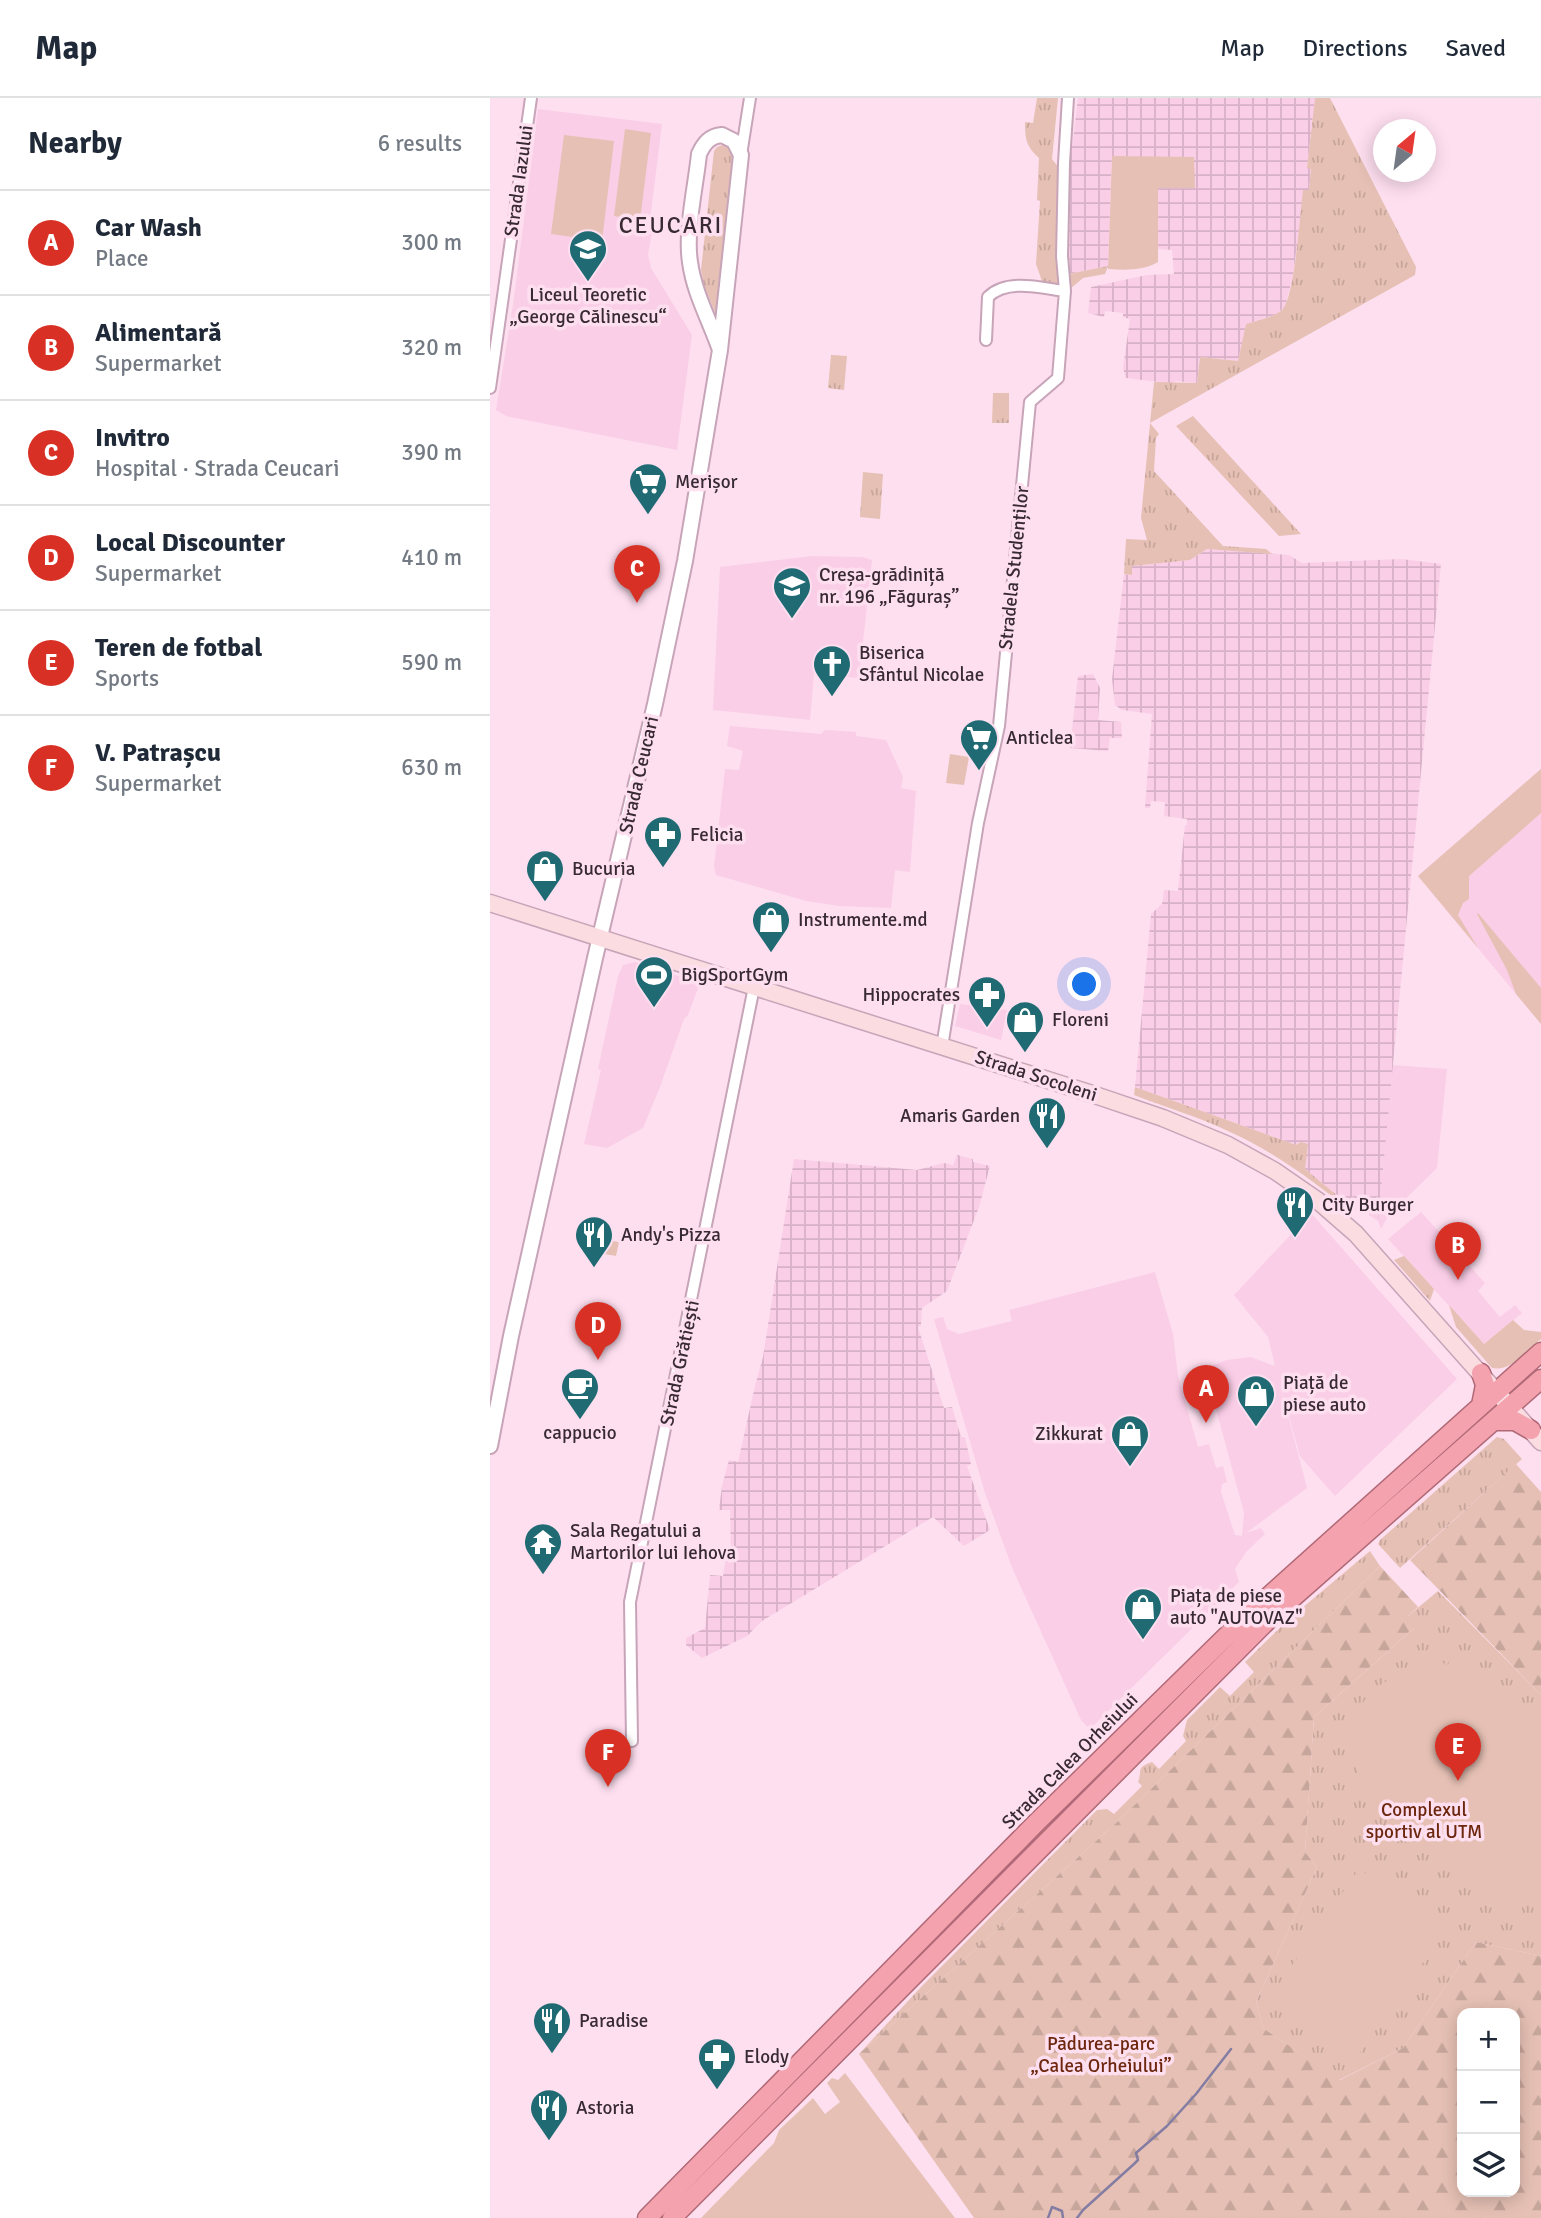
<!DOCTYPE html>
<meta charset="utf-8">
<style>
body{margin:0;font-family:Signika,sans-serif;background:#f6f6f7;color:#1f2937}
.controls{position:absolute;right:21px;bottom:21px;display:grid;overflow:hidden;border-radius:14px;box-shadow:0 4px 18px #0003}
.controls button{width:63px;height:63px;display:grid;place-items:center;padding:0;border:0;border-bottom:2px solid #e0e1e3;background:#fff;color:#1f2937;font:35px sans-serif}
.compass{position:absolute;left:883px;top:21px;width:63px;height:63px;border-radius:50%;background:#fff;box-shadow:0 4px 18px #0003;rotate:29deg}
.you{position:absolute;left:595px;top:887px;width:24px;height:24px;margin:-18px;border:5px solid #fff;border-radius:50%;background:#1a73e8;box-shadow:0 0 0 10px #1a73e833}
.badge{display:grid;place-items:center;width:46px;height:46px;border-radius:50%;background:#d93025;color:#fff;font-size:23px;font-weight:700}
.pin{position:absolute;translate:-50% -58px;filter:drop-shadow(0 2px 4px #0008)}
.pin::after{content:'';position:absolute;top:37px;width:24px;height:21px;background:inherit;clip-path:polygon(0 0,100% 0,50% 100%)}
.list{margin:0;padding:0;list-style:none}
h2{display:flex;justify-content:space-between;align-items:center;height:91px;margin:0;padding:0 28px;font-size:30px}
h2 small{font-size:23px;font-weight:400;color:#747a83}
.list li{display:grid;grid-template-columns:46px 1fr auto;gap:21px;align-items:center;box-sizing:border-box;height:105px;padding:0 28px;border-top:2px solid #e0e1e3}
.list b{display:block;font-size:26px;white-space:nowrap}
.list p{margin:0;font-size:23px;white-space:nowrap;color:#747a83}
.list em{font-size:23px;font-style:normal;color:#747a83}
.icon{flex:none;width:38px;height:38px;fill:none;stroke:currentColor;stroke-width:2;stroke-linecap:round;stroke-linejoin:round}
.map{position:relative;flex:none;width:1051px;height:2120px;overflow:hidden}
header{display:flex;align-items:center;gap:42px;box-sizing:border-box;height:98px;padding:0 35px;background:#fff;border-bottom:2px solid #e0e1e3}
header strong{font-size:33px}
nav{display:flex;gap:38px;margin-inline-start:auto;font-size:24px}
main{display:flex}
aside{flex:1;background:#fff}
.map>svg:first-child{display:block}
.built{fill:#facee7}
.industrial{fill:url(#industrial-grid)}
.grass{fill:url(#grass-tufts)}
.forest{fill:url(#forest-firs);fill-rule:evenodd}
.garden{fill:#e6c0b4}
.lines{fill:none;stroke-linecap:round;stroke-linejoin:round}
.stream{stroke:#847da3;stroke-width:2.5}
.minor-casing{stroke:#c7a4b8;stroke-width:14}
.tertiary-casing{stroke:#c7a4b8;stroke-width:18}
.secondary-casing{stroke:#c7a4b8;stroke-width:19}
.trunk-casing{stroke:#b06976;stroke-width:21}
.minor{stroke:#fff;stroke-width:10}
.tertiary{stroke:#fff;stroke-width:14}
.secondary{stroke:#fadce1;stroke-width:16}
.trunk{stroke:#f3a2ae;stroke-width:18}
.labels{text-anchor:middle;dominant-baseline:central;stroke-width:7;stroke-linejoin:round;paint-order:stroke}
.street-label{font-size:19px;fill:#382a32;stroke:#fedff0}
.poi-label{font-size:19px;fill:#382a32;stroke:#fedff0;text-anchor:start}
.park-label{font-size:19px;fill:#6c270e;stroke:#fedff0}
.quarter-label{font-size:23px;letter-spacing:2px;fill:#382a32;stroke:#fedff0}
</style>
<header>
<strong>Map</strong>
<nav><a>Map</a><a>Directions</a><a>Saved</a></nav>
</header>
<main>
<aside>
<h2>Nearby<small>6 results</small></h2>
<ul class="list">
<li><span class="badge">A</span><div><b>Car Wash</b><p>Place</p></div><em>300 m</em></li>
<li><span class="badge">B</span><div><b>Alimentară</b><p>Supermarket</p></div><em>320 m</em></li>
<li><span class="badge">C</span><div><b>Invitro</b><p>Hospital · Strada Ceucari</p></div><em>390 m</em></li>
<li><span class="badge">D</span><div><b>Local Discounter</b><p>Supermarket</p></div><em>410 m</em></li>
<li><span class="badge">E</span><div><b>Teren de fotbal</b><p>Sports</p></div><em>590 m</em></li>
<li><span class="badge">F</span><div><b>V. Patrașcu</b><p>Supermarket</p></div><em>630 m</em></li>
</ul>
</aside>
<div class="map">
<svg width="1051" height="2120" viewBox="0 0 1051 2120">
<defs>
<pattern id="industrial-grid" width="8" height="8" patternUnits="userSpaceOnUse" patternTransform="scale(1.75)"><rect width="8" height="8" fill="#facee7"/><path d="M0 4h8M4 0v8" fill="none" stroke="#d7b1c7"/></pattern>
<pattern id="grass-tufts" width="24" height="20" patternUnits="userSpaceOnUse" patternTransform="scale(1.75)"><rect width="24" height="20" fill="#e6c0b4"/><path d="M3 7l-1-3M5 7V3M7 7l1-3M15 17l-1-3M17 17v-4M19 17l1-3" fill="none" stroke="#c6a59b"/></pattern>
<pattern id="forest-firs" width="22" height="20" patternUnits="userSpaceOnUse" patternTransform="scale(1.75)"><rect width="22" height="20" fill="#e6c0b4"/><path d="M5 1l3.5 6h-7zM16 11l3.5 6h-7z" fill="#c6a59b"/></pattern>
</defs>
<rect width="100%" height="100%" fill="#fedff0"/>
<!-- built -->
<path class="built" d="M 48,11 L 172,26 L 161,114 L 164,122 L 158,157 L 161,170 L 202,237 L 187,352 L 16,318 L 6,312 L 24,200 Z
M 322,458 L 372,459 L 382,462 L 369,580 L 324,576 L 320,622 L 223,612 L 230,469 Z
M 240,628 L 331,636 L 335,632 L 366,634 L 366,638 L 396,642 L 413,679 L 411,690 L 426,693 L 420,774 L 405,772 L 401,810 L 349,808 L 316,803 L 226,777 L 224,769 L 235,671 L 249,672 L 253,653 L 237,648 Z
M 1051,671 L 1051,926 L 928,778 Z
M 145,864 L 210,885 L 198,917 L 194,921 L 170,989 L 153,1030 L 117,1050 L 94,1046 L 111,972 L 108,971 L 128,878 L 133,867 Z
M 470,906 L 517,912 L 511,942 L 465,928 Z
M 902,967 L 957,971 L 947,1070 L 898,1118 L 891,1131 L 888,1123 Z
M 931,1114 L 995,1185 L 988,1193 L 1010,1219 L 1025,1207 L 1032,1215 L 994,1246 L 898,1141 Z
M 821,1115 L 967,1281 L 845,1398 L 810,1358 L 789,1283 L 817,1390 L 756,1435 L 771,1430 L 775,1436 L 756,1454 L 745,1471 L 749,1484 L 600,1631 L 591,1622 L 523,1472 L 495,1395 L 444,1221 L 453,1219 L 457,1231 L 469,1236 L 522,1223 L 519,1212 L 665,1174 L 683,1236 L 688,1278 L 708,1349 L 719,1346 L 726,1370 L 733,1368 L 737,1384 L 732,1386 L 731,1394 L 745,1437 L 752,1438 L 754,1415 L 715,1270 L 737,1262 L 761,1259 L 785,1268 L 778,1239 L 744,1197 Z"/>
<!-- industrial -->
<path class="industrial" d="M 588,0 L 825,0 L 817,70 L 821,70 L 819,93 L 814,92 L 803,178 L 795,209 L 785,217 L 756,226 L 748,263 L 710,259 L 707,285 L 685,283 L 684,286 L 636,280 L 633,270 L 640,221 L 633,219 L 633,215 L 615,213 L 614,219 L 598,215 L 601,189 L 657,177 L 684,176 L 682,152 L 667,151 L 668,89 L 705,90 L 703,72 L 622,58 L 618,168 L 579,176 L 576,100 Z
M 717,451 L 799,457 L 812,465 L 911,461 L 951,466 L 888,1123 L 879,1117 L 878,1111 L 865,1112 L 815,1071 L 811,1044 L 806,1047 L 645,989 L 661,816 L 672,806 L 674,792 L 688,793 L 695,727 L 697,727 L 697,721 L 674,718 L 675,704 L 661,703 L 660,710 L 655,710 L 662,616 L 632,612 L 625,607 L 622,581 L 634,476 L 641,477 L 641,468 L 700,462 Z
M 603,576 L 610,590 L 608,622 L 631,624 L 632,640 L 620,640 L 618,653 L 580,650 L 588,578 Z
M 467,1057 L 483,1061 L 483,1064 L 500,1068 L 489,1109 L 457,1193 L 432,1210 L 431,1228 L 428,1229 L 454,1310 L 462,1309 L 471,1339 L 475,1339 L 481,1366 L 477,1368 L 500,1432 L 474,1448 L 443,1419 L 272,1523 L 257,1538 L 212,1560 L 196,1547 L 196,1540 L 215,1530 L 220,1477 L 233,1478 L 235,1465 L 241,1453 L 240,1412 L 229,1412 L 232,1388 L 239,1362 L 248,1364 L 265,1288 L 273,1259 L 304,1061 L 427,1072 L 454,1065 L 463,1067 Z"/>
<!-- grass -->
<path class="grass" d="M 547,0 L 568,0 L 562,61 L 569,70 L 566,157 L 571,186 L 554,189 L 546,166 L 550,103 L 547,102 L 549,60 C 536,48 535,41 535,24 L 543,25 Z
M 825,0 L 840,0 L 926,169 L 925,177 L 660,325 L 669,336 L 666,340 L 664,373 L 733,448 L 776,451 L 782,456 L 717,451 L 700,462 L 642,468 L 642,477 L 634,476 L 636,441 L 657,442 L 651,420 L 664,284 L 707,285 L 710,259 L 748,263 L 756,226 C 767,222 783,220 792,212 C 805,199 810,115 813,92 L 819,92 L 821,71 L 817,70 Z
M 238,45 L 244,58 L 226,217 L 214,187 L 211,172 L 224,53 L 227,49 Z
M 618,168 L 615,176 L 593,180 L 580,191 L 579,176 Z
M 341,257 L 357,258 L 354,292 L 338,290 Z
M 503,295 L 519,295 L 519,325 L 502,325 Z
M 703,318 L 811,436 L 789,438 L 686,328 Z
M 373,374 L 393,376 L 390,421 L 370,419 Z
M 645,989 L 806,1047 L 811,1044 L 818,1046 L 815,1071 L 865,1112 L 862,1114 C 824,1084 785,1054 740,1034 C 709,1019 675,1009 644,997 Z
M 106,1140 L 129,1144 L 126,1158 L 103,1154 Z
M 914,1158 L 944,1191 L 940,1203 L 904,1162 Z
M 1007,1339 L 1014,1341 L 1032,1361 L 910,1470 L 888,1446 L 890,1442 Z
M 880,1453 L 890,1468 L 626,1725 L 369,1956 L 431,1889 L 607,1712 L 617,1711 L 624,1716 L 652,1688 L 648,1684 C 653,1672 645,1670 662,1664 L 669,1671 L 696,1643 L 693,1638 L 697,1622 L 730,1589 L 740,1598 L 764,1574 L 755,1564 L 799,1521 Z
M 948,1493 L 1051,1597 L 1051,1858 L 986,1844 L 913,1950 L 849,1982 L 773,1930 L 766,1904 L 827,1769 L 815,1754 L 824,1619 L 924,1530 L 918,1518 Z
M 615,1668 L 618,1670 L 256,2035 L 254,2034 Z"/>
<!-- forest -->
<path class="forest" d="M 1026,1366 L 1051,1394 L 1051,1597 L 920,1462 Z
M 890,1468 L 928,1509 L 918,1518 L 925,1529 L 824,1619 L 815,1754 L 827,1769 L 766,1904 L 773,1930 L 850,1982 L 913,1950 L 986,1844 L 1051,1858 L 1051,2120 L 484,2120 L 369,1956 L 626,1725 ZM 972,1915 L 1025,1915 L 1025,2094 L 972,2094 Z"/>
<!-- garden -->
<path class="garden" d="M 135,31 L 161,35 L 150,122 L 124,118 Z
M 74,37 L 124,43 L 112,143 L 61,136 Z
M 622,58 L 704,59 L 705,90 L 668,90 L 668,164 C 654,173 634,172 618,171 Z
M 460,656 L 479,659 L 474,687 L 456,685 Z
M 1051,671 L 1051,715 L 979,778 L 979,801 L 973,805 L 968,817 L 988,850 L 928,778 Z
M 988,815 L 1051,890 L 1051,926 L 1026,896 L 1017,872 L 987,816 Z
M 959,1207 L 994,1246 L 1023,1222 L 1034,1232 L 1051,1234 L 1051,1241 C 1038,1252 1021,1274 1002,1270 L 966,1229 Z
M 968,1556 L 1051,1639 L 1051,1794 C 998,1822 965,1779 932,1744 C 913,1725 893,1705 874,1686 C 852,1648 859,1602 900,1581 C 911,1576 922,1578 933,1575 C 938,1573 945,1565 950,1561 L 956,1568 Z
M 869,1771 L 956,1832 L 866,1960 L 780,1899 Z
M 355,1975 L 465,2120 L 211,2120 L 284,2045 L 289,2032 L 323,2000 L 335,2016 L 350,2004 L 337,1985 L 342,1980 L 348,1982 Z"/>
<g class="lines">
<!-- stream -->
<path class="stream" d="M 558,2120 L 562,2109 L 572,2113 L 573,2120
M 587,2120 L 593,2112 L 644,2066 L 648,2062 L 646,2055 L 677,2028 L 706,1996 L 741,1951"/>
<defs>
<path id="minor" d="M 251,57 L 260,0
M 496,242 L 498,199 C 517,180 551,190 575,193
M 0,290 L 41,0
M 452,949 L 488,725 L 509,628 L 540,304 L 568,280 L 575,193 L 572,158 L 574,65 L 578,0
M 142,1643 L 140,1504 L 264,889"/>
<path id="tertiary" d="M 0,1348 L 21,1238 L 105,860 L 165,606 L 195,463 L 230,252 L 251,57 L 244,43 L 232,37 C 220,38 214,45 209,56 C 206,87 195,133 200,164 C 204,195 220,223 230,252"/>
<path id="secondary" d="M 0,805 L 599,995 L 673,1020 L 738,1047 L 785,1073 L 827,1102 L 866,1136 L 1051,1344"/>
<path id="trunk" d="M 991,1275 L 995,1287 L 991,1307
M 1005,1323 L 1025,1323 L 1041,1332
M 157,2120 L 547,1724 L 760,1515 L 1051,1254
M 182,2120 L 782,1518 L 1051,1281"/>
</defs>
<!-- minor casing -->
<use href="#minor" class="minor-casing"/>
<!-- tertiary casing -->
<use href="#tertiary" class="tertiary-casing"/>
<!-- secondary casing -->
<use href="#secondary" class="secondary-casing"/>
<!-- trunk casing -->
<use href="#trunk" class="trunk-casing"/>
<!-- minor -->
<use href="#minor" class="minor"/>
<!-- tertiary -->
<use href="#tertiary" class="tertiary"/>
<!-- secondary -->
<use href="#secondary" class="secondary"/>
<!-- trunk -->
<use href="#trunk" class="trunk"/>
</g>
<!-- icons -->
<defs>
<symbol id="school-pin" viewBox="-11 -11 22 30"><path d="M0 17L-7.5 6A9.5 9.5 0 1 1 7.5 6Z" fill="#206b73" stroke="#fedff0"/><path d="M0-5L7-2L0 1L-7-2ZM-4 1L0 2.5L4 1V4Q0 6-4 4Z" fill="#fff"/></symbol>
<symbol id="supermarket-pin" viewBox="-11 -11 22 30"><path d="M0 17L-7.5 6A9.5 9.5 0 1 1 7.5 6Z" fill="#206b73" stroke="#fedff0"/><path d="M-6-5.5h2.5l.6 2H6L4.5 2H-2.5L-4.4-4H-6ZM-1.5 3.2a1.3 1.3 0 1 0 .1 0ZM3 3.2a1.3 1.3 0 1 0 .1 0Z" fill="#fff"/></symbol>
<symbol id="church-pin" viewBox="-11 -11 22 30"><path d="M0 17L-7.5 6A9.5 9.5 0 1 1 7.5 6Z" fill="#206b73" stroke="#fedff0"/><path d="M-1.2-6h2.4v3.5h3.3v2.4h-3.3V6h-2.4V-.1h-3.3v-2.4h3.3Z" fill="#fff"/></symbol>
<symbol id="pharmacy-pin" viewBox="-11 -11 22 30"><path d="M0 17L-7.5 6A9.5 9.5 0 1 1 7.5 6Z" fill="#206b73" stroke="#fedff0"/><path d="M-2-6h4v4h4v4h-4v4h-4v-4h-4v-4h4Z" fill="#fff"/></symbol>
<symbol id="shop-pin" viewBox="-11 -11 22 30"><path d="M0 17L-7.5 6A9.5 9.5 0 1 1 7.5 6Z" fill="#206b73" stroke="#fedff0"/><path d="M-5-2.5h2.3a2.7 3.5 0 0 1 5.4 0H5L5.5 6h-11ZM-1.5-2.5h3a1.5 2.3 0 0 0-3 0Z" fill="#fff"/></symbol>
<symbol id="stadium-pin" viewBox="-11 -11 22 30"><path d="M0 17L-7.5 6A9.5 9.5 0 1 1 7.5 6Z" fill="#206b73" stroke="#fedff0"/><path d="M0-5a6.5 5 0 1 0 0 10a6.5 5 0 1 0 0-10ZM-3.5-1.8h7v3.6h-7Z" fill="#fff"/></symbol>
<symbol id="restaurant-pin" viewBox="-11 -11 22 30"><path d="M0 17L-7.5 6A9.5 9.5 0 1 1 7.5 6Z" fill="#206b73" stroke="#fedff0"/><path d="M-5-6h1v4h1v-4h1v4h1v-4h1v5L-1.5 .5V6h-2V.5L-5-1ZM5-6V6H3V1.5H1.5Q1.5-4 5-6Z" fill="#fff"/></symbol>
<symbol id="cafe-pin" viewBox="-11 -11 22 30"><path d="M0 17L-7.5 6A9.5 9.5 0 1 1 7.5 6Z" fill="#206b73" stroke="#fedff0"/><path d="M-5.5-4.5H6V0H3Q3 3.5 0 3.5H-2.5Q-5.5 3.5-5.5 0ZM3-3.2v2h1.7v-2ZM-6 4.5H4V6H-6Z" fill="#fff"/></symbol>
<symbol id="temple-pin" viewBox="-11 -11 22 30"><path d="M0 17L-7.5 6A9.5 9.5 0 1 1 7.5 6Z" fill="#206b73" stroke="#fedff0"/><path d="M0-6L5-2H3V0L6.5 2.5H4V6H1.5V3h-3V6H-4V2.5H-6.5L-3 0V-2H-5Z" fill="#fff"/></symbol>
</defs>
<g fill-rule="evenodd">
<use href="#school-pin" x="76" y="129" width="44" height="60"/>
<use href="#supermarket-pin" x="136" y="362" width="44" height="60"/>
<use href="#school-pin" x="280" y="466" width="44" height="60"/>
<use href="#church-pin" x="320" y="544" width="44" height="60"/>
<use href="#supermarket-pin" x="467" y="618" width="44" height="60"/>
<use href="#pharmacy-pin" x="151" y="715" width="44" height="60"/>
<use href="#shop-pin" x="33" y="749" width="44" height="60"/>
<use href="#shop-pin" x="259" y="800" width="44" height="60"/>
<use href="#stadium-pin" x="142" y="855" width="44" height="60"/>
<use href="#pharmacy-pin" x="475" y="875" width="44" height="60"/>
<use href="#shop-pin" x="513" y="900" width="44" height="60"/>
<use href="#restaurant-pin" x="535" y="996" width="44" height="60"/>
<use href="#restaurant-pin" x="783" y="1085" width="44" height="60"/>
<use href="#restaurant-pin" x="82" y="1115" width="44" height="60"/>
<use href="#cafe-pin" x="68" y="1267" width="44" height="60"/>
<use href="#shop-pin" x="744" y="1274" width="44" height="60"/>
<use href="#shop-pin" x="618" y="1314" width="44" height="60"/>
<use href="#temple-pin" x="31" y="1422" width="44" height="60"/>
<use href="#shop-pin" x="631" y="1487" width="44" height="60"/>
<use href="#restaurant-pin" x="40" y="1901" width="44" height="60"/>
<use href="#pharmacy-pin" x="205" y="1937" width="44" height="60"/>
<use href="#restaurant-pin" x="37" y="1988" width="44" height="60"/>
</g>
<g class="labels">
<!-- street labels -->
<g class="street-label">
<text transform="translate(29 83) rotate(-82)">Strada Iazului</text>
<text transform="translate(524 470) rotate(-84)">Stradela Studenților</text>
<text transform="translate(149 677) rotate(-77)">Strada Ceucari</text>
<text transform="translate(546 978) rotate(18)">Strada Socoleni</text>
<text transform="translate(190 1265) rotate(-78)">Strada Grătiești</text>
<text transform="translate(580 1663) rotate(-45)">Strada Calea Orheiului</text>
</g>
<!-- poi labels -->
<g class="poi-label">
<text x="98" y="197" text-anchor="middle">Liceul Teoretic<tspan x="98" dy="22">„George Călinescu“</tspan></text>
<text x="185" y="384">Merișor</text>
<text x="329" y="477">Creșa-grădiniță<tspan x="329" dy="22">nr. 196 „Făguraș”</tspan></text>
<text x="369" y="555">Biserica<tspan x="369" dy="22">Sfântul Nicolae</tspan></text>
<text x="516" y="640">Anticlea</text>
<text x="200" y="737">Felicia</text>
<text x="82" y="771">Bucuria</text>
<text x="308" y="822">Instrumente.md</text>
<text x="191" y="877">BigSportGym</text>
<text x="470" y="897" text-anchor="end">Hippocrates</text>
<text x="562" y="922">Floreni</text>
<text x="530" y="1018" text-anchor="end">Amaris Garden</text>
<text x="832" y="1107">City Burger</text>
<text x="131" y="1137">Andy's Pizza</text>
<text x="793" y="1285">Piață de<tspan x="793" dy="22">piese auto</tspan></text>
<text x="90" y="1335" text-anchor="middle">cappucio</text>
<text x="613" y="1336" text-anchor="end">Zikkurat</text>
<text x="80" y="1433">Sala Regatului a<tspan x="80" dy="22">Martorilor lui Iehova</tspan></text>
<text x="680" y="1498">Piața de piese<tspan x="680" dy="22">auto "AUTOVAZ"</tspan></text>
<text x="89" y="1923">Paradise</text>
<text x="254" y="1959">Elody</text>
<text x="86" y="2010">Astoria</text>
</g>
<!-- park labels -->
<g class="park-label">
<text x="934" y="1712">Complexul<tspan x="934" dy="22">sportiv al UTM</tspan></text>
<text x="611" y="1946">Pădurea-parc<tspan x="611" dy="22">„Calea Orheiului”</tspan></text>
</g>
<!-- quarter labels -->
<g class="quarter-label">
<text x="181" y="127">CEUCARI</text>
</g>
</g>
</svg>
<div class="controls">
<button>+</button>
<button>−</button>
<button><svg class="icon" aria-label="layers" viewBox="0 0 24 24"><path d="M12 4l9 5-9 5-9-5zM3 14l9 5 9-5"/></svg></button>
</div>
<svg class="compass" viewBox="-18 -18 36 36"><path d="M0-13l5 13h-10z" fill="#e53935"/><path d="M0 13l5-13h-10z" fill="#747a83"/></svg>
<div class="you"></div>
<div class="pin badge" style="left:716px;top:1325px">A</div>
<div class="pin badge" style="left:968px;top:1182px">B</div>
<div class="pin badge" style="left:147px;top:505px">C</div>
<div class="pin badge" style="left:108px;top:1262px">D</div>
<div class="pin badge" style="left:968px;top:1683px">E</div>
<div class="pin badge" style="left:118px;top:1689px">F</div>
</div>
</main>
